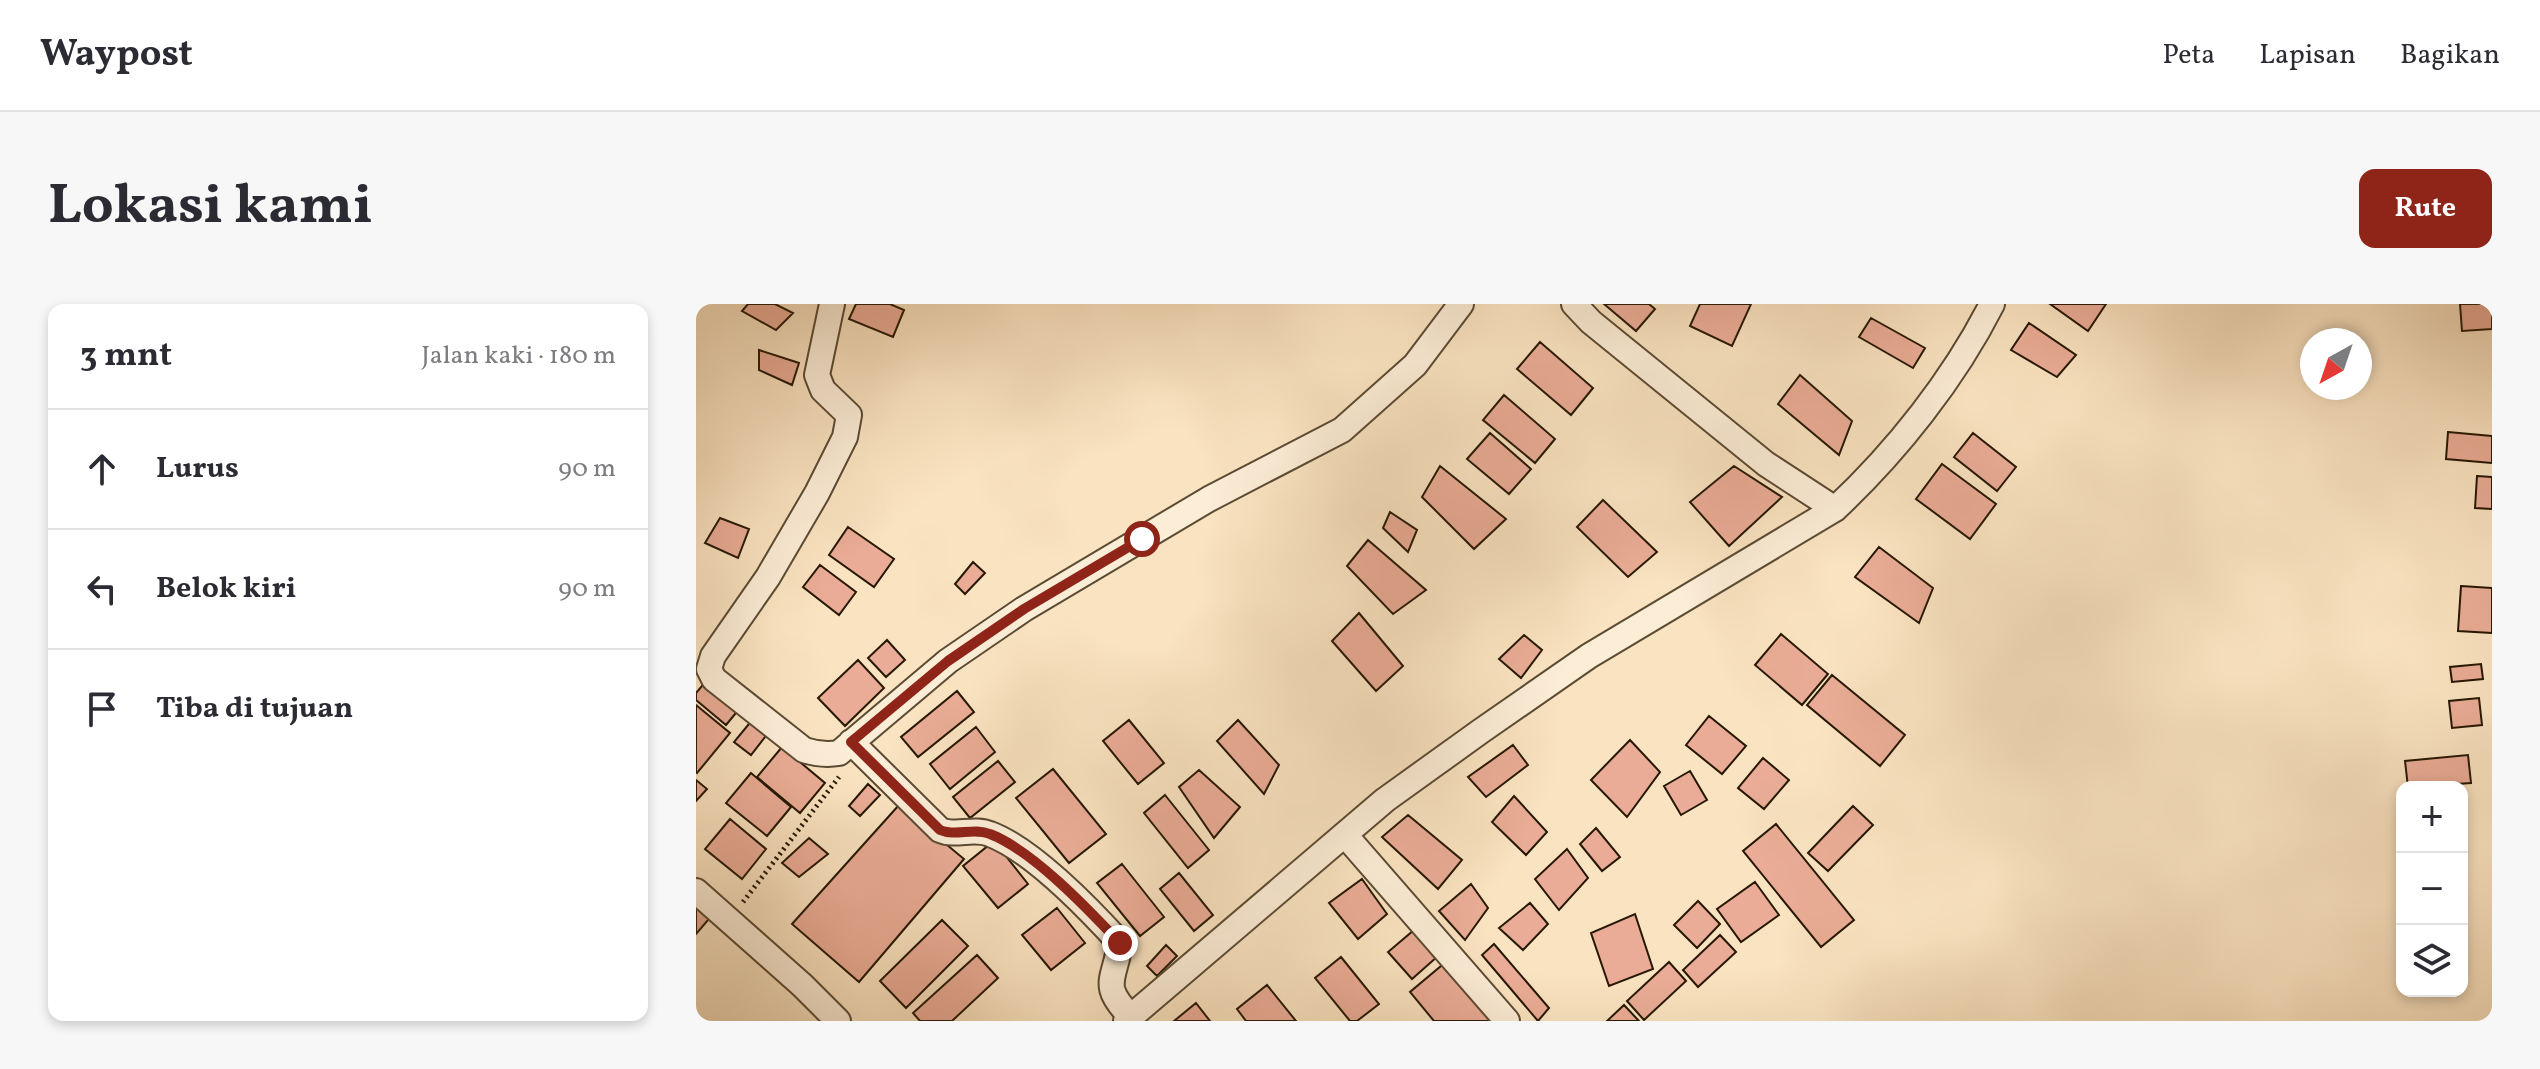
<!DOCTYPE html>
<html lang="id">
<meta charset="utf-8">
<style>
body{margin:0;font-family:Vollkorn,serif;background:#f7f7f7;color:#2b2b33}
.controls{position:absolute;right:24px;bottom:24px;display:grid;overflow:hidden;border-radius:16px;box-shadow:0 4px 12px #0003}
.controls button{width:72px;height:72px;display:grid;place-items:center;padding:0;border:0;border-bottom:2px solid #e1e1e2;background:#fff;color:#2b2b33;font:40px sans-serif}
.compass{position:absolute;left:1604px;top:24px;width:72px;height:72px;border-radius:50%;background:#fff;box-shadow:0 4px 12px #0003;rotate:220deg}
.stop{position:absolute;width:24px;height:24px;margin:-18px;border:6px solid #8f2418;border-radius:50%;background:#fff}
.stop.end{background:#8f2418;border-color:#fff;box-shadow:0 2px 8px #0008}
.list{margin:0;padding:0;list-style:none}
h2{display:flex;justify-content:space-between;align-items:center;height:104px;margin:0;padding:0 32px;font-size:34px}
h2 small{font-size:26px;font-weight:400;color:#7c7c81}
.list li{display:grid;grid-template-columns:52px 1fr auto;gap:24px;align-items:center;box-sizing:border-box;height:120px;padding:0 32px;border-top:2px solid #e1e1e2}
.list b{display:block;font-size:30px;white-space:nowrap}
.list em{font-size:26px;font-style:normal;color:#7c7c81}
.icon{flex:none;width:44px;height:44px;fill:none;stroke:currentColor;stroke-width:2;stroke-linecap:round;stroke-linejoin:round}
.map{position:relative;flex:none;width:1796px;height:717px;overflow:hidden;border-radius:16px}
header{display:flex;align-items:center;gap:48px;box-sizing:border-box;height:112px;padding:0 40px;background:#fff;border-bottom:2px solid #e1e1e2}
header strong{font-size:38px}
nav{display:flex;gap:44px;margin-inline-start:auto;font-size:28px}
.intro{display:flex;align-items:center;justify-content:space-between;box-sizing:border-box;height:192px;padding:0 48px}
h1{margin:0;font-size:56px}
.button{padding:20px 36px;border-radius:16px;background:#8f2418;color:#fff;font-size:28px;font-weight:700}
main{display:flex;gap:48px;padding:0 48px}
aside{flex:1;background:#fff;border-radius:16px;box-shadow:0 4px 12px #0003}
.map>svg:first-child{display:block}
.building{fill:#eaac96;stroke:#261804;stroke-width:2}
.lines{fill:none;stroke-linecap:round;stroke-linejoin:round}
.street-casing{stroke:#5b4b33;stroke-width:28}
.path{stroke:#261804;stroke-width:5;stroke-dasharray:2 4;stroke-linecap:butt}
.street{stroke:#fcedd7;stroke-width:24}
.route{stroke:#8f2418;stroke-width:10}
</style>
<header>
<strong>Waypost</strong>
<nav><a>Peta</a><a>Lapisan</a><a>Bagikan</a></nav>
</header>
<div class="intro"><h1>Lokasi kami</h1><a class="button">Rute</a></div>
<main>
<aside>
<h2>3 mnt<small>Jalan kaki · 180 m</small></h2>
<ul class="list">
<li><svg class="icon" aria-label="ahead" viewBox="0 0 24 24"><path d="M12 20V5M6 11l6-6 6 6"/></svg><div><b>Lurus</b></div><em>90 m</em></li>
<li><svg class="icon" aria-label="left" viewBox="0 0 24 24"><path d="M17 20v-9H6M10 6l-5 5 5 5"/></svg><div><b>Belok kiri</b></div><em>90 m</em></li>
<li><svg class="icon" aria-label="arrive" viewBox="0 0 24 24"><path d="M6 21V4h12l-3 4 3 4H6"/></svg><div><b>Tiba di tujuan</b></div></li>
</ul>
</aside>
<div class="map">
<svg width="1796" height="717" viewBox="0 0 1796 717">
<rect width="100%" height="100%" fill="#fae3c1"/>
<filter id="stains"><feTurbulence type="fractalNoise" baseFrequency=".0025" numOctaves="4"/><feColorMatrix values="0 0 0 0 .2 0 0 0 0 .09 0 0 0 0 .02 0 0 0 .5 -.17"/></filter>
<radialGradient id="worn" r=".72"><stop offset=".6" stop-color="#630" stop-opacity="0"/><stop offset="1" stop-color="#630" stop-opacity=".3"/></radialGradient>
<!-- building -->
<path class="building" d="M 52,0 L 79,0 L 97,9 L 80,26 L 46,7 Z
M 160,0 L 194,0 L 208,6 L 197,33 L 153,15 Z
M 908,0 L 953,0 L 959,5 L 940,27 Z
M 1004,0 L 1055,0 L 1036,42 L 994,22 Z
M 1354,0 L 1410,0 L 1392,27 Z
M 1764,0 L 1796,0 L 1796,25 L 1766,27 Z
M 1175,14 L 1229,44 L 1217,64 L 1163,33 Z
M 1333,19 L 1380,51 L 1361,73 L 1315,46 Z
M 844,38 L 897,84 L 875,111 L 821,65 Z
M 63,46 L 103,59 L 96,81 L 63,66 Z
M 1104,71 L 1156,117 L 1143,151 L 1082,100 Z
M 808,91 L 859,135 L 839,159 L 787,116 Z
M 1752,128 L 1796,132 L 1796,159 L 1750,155 Z
M 794,129 L 835,165 L 813,190 L 771,155 Z
M 1277,129 L 1320,163 L 1301,187 L 1258,153 Z
M 1246,160 L 1300,200 L 1274,235 L 1220,195 Z
M 744,162 L 810,215 L 778,245 L 726,193 Z
M 1038,162 L 1086,193 L 1033,242 L 994,198 Z
M 1781,172 L 1796,173 L 1796,205 L 1779,204 Z
M 907,196 L 961,248 L 932,273 L 881,223 Z
M 694,208 L 721,226 L 712,248 L 687,224 Z
M 24,214 L 53,225 L 42,254 L 9,239 Z
M 152,223 L 198,255 L 178,283 L 133,251 Z
M 672,236 L 730,286 L 697,310 L 651,262 Z
M 1183,243 L 1237,284 L 1223,319 L 1159,273 Z
M 277,258 L 289,269 L 269,290 L 259,280 Z
M 124,261 L 160,288 L 143,311 L 107,283 Z
M 1765,282 L 1796,284 L 1796,329 L 1762,327 Z
M 663,309 L 707,362 L 680,387 L 636,337 Z
M 1085,330 L 1132,370 L 1106,401 L 1059,361 Z
M 828,331 L 846,346 L 825,374 L 803,355 Z
M 191,336 L 209,356 L 190,373 L 172,354 Z
M 162,356 L 188,384 L 149,422 L 122,394 Z
M 1785,360 L 1787,375 L 1756,378 L 1754,363 Z
M 1136,371 L 1209,431 L 1184,462 L 1111,401 Z
M 11,376 L 44,404 L 30,421 L 0,396 L 0,389 Z
M 261,387 L 278,408 L 222,453 L 205,433 Z
M 1783,394 L 1786,421 L 1756,424 L 1753,397 Z
M 0,401 L 34,429 L 1,469 L 0,468 Z
M 1013,412 L 1050,442 L 1026,470 L 990,441 Z
M 57,415 L 73,428 L 55,451 L 38,438 Z
M 433,416 L 468,459 L 442,480 L 407,437 Z
M 542,416 L 583,461 L 568,490 L 521,437 Z
M 280,423 L 299,448 L 254,485 L 234,460 Z
M 934,436 L 964,468 L 931,513 L 895,476 Z
M 817,441 L 832,461 L 790,493 L 772,473 Z
M 86,443 L 129,479 L 104,509 L 61,473 Z
M 1772,451 L 1775,479 L 1712,483 L 1709,457 Z
M 1067,454 L 1093,476 L 1068,505 L 1042,484 Z
M 302,457 L 319,478 L 274,514 L 257,493 Z
M 357,465 L 410,530 L 373,559 L 320,494 Z
M 503,466 L 544,503 L 518,534 L 483,483 Z
M 994,467 L 1011,496 L 985,511 L 968,482 Z
M 55,469 L 95,503 L 71,532 L 30,499 Z
M 0,476 L 11,485 L 0,497 Z
M 172,480 L 184,491 L 164,512 L 153,502 Z
M 469,491 L 513,546 L 492,564 L 448,509 Z
M 818,492 L 851,528 L 830,551 L 796,518 Z
M 203,501 L 268,555 L 163,678 L 96,620 Z
M 1157,502 L 1177,521 L 1132,567 L 1112,549 Z
M 712,511 L 766,556 L 742,585 L 686,533 Z
M 34,515 L 70,545 L 46,575 L 9,545 Z
M 1080,520 L 1158,616 L 1125,643 L 1047,547 Z
M 900,524 L 924,553 L 906,567 L 884,540 Z
M 113,534 L 132,550 L 103,573 L 86,559 Z
M 298,537 L 332,580 L 302,604 L 267,562 Z
M 871,545 L 892,574 L 863,606 L 839,575 Z
M 426,560 L 468,613 L 444,632 L 401,579 Z
M 483,569 L 517,611 L 498,627 L 464,585 Z
M 666,575 L 691,610 L 662,635 L 633,599 Z
M 1059,578 L 1083,611 L 1045,638 L 1021,605 Z
M 775,580 L 792,604 L 769,636 L 743,607 Z
M 0,594 L 18,609 L 0,630 Z
M 1002,597 L 1024,620 L 1001,644 L 978,621 Z
M 834,599 L 852,620 L 827,646 L 803,624 Z
M 361,604 L 389,639 L 355,666 L 326,631 Z
M 939,610 L 957,665 L 913,682 L 895,629 Z
M 246,616 L 272,642 L 210,704 L 184,677 Z
M 718,626 L 742,652 L 716,675 L 692,648 Z
M 1024,631 L 1040,648 L 1002,683 L 987,666 Z
M 798,640 L 853,704 L 842,717 L 786,651 Z
M 470,641 L 481,652 L 461,672 L 451,662 Z
M 281,651 L 302,674 L 256,717 L 224,717 L 217,709 Z
M 645,653 L 683,700 L 661,717 L 654,717 L 619,674 Z
M 751,657 L 799,717 L 738,717 L 714,688 Z
M 973,658 L 990,677 L 948,716 L 931,697 Z
M 571,681 L 600,717 L 550,717 L 541,705 Z
M 500,699 L 514,717 L 478,717 Z
M 928,701 L 943,717 L 911,717 Z"/>
<g class="lines">
<defs>
<path id="street" d="M 136,0 L 121,71 L 127,86 L 153,111 L 149,133 L 121,189 L 72,273 L 17,352 L 13,365 L 18,375 L 108,446 C 120,450 130,451 143,449 L 252,357 L 328,305 L 513,195 L 646,126 L 719,61 L 765,0
M 878,0 L 895,18 L 1070,160 L 1139,205
M 155,438 L 244,526 C 260,533 277,523 294,530 C 336,546 393,605 424,639 C 419,677 403,680 435,713
M 649,531 L 811,717
M 0,587 L 106,681 L 142,717
M 430,717 L 689,496 L 785,427 L 893,352 L 1139,205 C 1200,148 1258,75 1296,0"/>
</defs>
<!-- street casing -->
<use href="#street" class="street-casing"/>
<!-- path -->
<path class="path" d="M 47,598 L 143,473"/>
<!-- street -->
<use href="#street" class="street"/>
</g>
<g class="lines">
<!-- route -->
<path class="route" d="M 424,639 C 392,605 336,546 294,530 C 277,523 260,533 244,526 L 155,438 L 252,357 L 328,305 L 446,235"/>
</g>
<rect width="100%" height="100%" filter="url(#stains)"/>
<rect width="100%" height="100%" fill="url(#worn)"/>
</svg>
<div class="controls">
<button>+</button>
<button>−</button>
<button><svg class="icon" aria-label="layers" viewBox="0 0 24 24"><path d="M12 4l9 5-9 5-9-5zM3 14l9 5 9-5"/></svg></button>
</div>
<svg class="compass" viewBox="-18 -18 36 36"><path d="M0-13l5 13h-10z" fill="#e53935"/><path d="M0 13l5-13h-10z" fill="#7c7c81"/></svg>
<div class="stop" style="left:446px;top:235px"></div>
<div class="stop end" style="left:424px;top:639px"></div>
</div>
</main>
